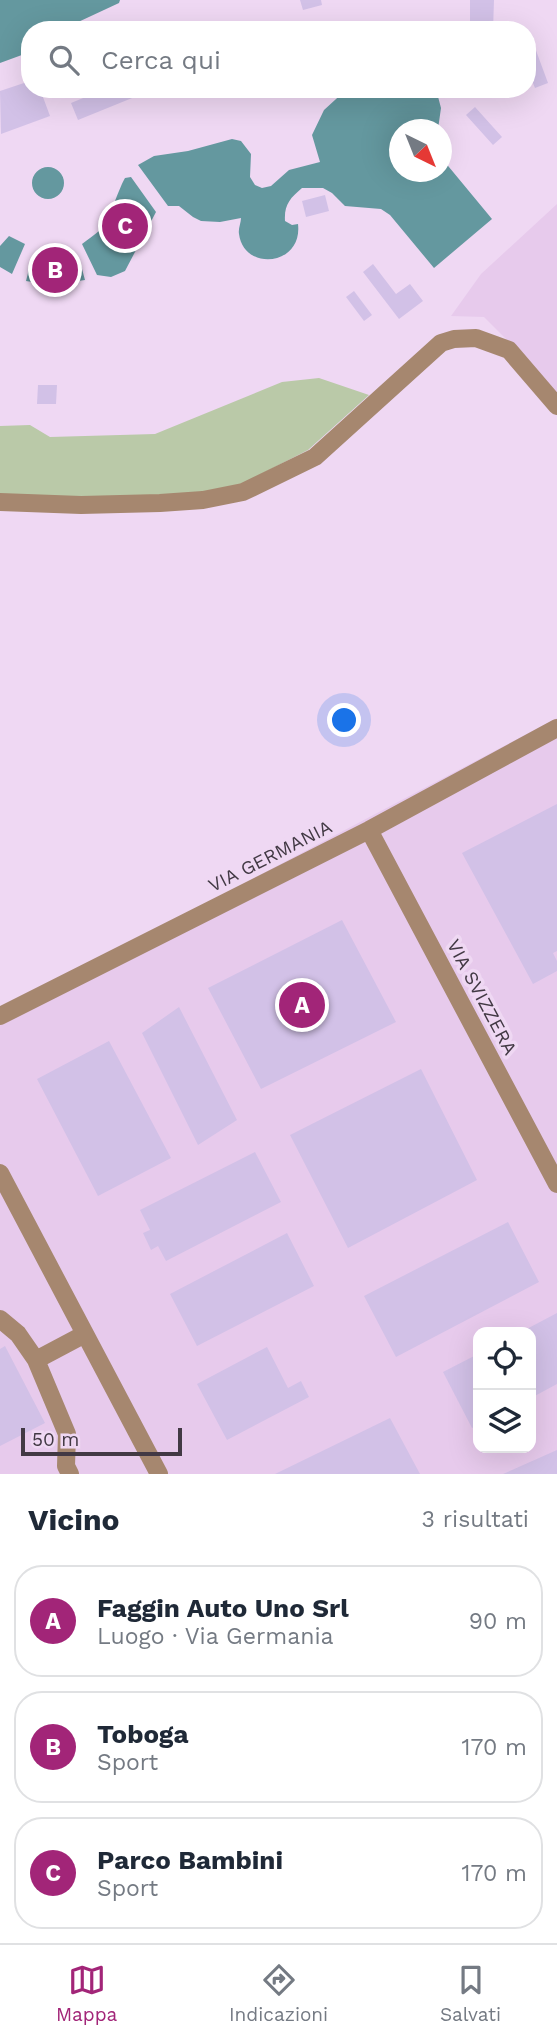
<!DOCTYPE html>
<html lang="it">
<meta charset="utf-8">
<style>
body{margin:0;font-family:"Work Sans",sans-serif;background:#f2f2f3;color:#1f2937}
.controls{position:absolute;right:21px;bottom:21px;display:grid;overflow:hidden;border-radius:14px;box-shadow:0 7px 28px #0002}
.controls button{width:63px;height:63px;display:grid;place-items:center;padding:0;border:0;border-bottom:2px solid #e0e1e3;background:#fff;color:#1f2937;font:35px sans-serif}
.compass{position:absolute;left:389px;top:119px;width:63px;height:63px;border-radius:50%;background:#fff;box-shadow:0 7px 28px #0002;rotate:137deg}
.scale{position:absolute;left:21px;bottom:18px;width:161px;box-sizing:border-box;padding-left:7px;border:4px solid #423944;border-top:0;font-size:19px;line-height:24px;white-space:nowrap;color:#423944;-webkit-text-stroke:5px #efd8f3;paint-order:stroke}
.you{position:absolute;left:345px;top:721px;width:24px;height:24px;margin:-18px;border:5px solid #fff;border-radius:50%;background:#1a73e8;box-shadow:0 0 0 10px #1a73e833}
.badge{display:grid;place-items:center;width:46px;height:46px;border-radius:50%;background:#a22578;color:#fff;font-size:23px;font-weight:700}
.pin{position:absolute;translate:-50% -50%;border:4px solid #fff;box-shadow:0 2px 7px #0006}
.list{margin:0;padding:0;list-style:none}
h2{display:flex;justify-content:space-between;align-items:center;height:91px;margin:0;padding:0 28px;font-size:30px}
h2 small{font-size:23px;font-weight:400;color:#747a83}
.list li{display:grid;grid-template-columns:46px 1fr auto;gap:21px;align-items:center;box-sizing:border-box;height:112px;margin:0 14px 14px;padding:0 14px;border:2px solid #e0e1e3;border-radius:28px}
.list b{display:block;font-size:26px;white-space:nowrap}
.list p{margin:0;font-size:23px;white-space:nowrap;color:#747a83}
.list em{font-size:23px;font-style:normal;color:#747a83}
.icon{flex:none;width:38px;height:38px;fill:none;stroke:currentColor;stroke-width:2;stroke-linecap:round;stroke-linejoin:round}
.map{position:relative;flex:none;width:557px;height:1474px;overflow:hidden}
.search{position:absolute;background:#fff;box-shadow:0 7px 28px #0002;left:21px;right:21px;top:21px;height:77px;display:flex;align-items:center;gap:18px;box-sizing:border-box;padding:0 24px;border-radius:28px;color:#747a83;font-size:26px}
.sheet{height:469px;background:#fff}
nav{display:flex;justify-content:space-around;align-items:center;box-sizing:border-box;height:98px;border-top:2px solid #e0e1e3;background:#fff;font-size:19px;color:#747a83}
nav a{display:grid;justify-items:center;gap:4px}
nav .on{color:#a22578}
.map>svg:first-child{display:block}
.built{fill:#e7caec;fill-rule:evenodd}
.green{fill:#bac9a8}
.water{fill:#64989f}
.building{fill:#d2c1e7}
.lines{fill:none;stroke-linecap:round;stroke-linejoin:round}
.minor{stroke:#a6876f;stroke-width:18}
.labels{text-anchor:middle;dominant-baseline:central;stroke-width:7;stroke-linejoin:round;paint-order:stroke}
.street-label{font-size:19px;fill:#423944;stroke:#efd8f3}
</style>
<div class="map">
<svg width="557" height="1474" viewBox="0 0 557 1474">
<rect width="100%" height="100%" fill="#efd8f3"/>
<!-- built -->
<path class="built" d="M 557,204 L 557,406 L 512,345 L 484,317 L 451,316 L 481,274 Z
M 557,718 L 557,1474 L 0,1474 L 0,1012 ZM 478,1332 L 531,1332 L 531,1448 L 478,1448 Z"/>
<!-- green -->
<path class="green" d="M 319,378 L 369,395 L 308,450 L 242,484 L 158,511 L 0,500 L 0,426 L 30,425 L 50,437 L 155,434 L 282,382 Z"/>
<!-- water -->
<path class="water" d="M 0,0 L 120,0 L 119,3 L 61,30 L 30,30 L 30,52 L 0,63 Z
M 347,89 L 436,89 L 441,108 L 438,129 L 400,130 L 400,172 L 442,172 L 442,154 L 444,161 L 492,219 L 434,268 L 390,215 L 381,209 L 345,206 L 332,193 L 323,188 L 302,188 C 290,198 284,205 285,221 L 292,225 L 298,224 C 303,266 244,272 239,234 C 238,229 241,223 241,218 L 220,222 L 201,221 L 193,217 L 179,206 L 168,206 L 138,165 L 154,156 L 188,151 L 232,139 L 241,141 L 251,154 L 250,177 L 255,185 L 262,188 L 271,186 L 289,170 L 320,162 L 312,135 L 324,110 Z
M32 183a16 16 0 1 1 32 0a16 16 0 1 1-32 0Z
M 131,177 L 156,212 L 125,271 L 111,277 L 97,275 L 82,244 C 88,239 95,235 100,230 C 110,220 117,192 125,178 Z
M 9,236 L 25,244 L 12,274 L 0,267 L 0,246 Z
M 32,257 L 43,260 L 79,258 L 85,280 L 51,285 L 26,281 Z"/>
<!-- building -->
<path class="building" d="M 300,0 L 321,0 L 322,5 L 303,10 Z
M 470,0 L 494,0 L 493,30 L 470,30 Z
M 534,45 L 548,83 L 535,88 L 527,69 L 527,47 Z
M 30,81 L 30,89 L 40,89 L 50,116 L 1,134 L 0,91 Z
M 105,89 L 140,89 L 142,94 L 78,120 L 71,103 Z
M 475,107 L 502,137 L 493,145 L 466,115 Z
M 325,195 L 329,211 L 306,217 L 302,201 Z
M 373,264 L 396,294 L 410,284 L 423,301 L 399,319 L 363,272 Z
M 354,291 L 372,315 L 364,321 L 346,297 Z
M 38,385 L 57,385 L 56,404 L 37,404 Z
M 557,804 L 557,951 L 553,953 L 557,961 L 557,971 L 533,984 L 462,853 Z
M 342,920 L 396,1022 L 261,1089 L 208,988 Z
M 179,1007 L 237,1120 L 198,1145 L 142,1033 Z
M 109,1041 L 171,1158 L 98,1196 L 37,1079 Z
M 421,1069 L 477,1180 L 348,1248 L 290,1135 Z
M 255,1152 L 281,1202 L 166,1261 L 158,1246 L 151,1250 L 143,1233 L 150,1230 L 140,1210 Z
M 508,1222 L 539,1282 L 396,1357 L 364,1296 Z
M 287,1233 L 314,1286 L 197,1346 L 170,1294 Z
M 557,1313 L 557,1384 L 531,1398 L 531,1332 L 521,1332 Z
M 5,1346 L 45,1423 L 0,1446 L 0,1349 Z
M 267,1347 L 288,1388 L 301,1381 L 309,1397 L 227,1440 L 197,1384 Z
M 478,1354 L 478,1425 L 472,1428 L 443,1372 Z
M 390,1418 L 420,1474 L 275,1474 Z
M 557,1450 L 557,1474 L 503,1474 Z"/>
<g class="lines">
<!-- minor -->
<path class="minor" d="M 0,502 L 81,505 L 160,503 L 203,500 L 243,492 L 315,457 L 441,343 L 454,339 L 476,338 L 509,350 L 557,406
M 369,830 L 557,1184
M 0,1016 L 369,830 L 557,728
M 0,1173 L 159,1474
M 0,1319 L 18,1334 L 36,1360 L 85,1334
M 36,1360 L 67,1434 L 66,1466 L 70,1474"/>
</g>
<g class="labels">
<!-- street labels -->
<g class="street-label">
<text transform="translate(270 856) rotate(-27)">VIA GERMANIA</text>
<text transform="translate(482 997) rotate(62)">VIA SVIZZERA</text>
</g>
</g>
</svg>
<div class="controls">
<button><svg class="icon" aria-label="locate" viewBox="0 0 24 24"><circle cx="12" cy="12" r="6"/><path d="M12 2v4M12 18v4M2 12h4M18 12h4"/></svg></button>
<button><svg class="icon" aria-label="layers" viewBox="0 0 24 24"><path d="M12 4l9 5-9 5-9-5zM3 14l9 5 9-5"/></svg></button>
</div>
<svg class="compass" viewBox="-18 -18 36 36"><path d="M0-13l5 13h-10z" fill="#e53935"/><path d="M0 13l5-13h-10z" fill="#747a83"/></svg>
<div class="scale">50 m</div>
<div class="you"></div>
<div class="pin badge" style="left:302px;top:1005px">A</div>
<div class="pin badge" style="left:55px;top:270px">B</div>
<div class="pin badge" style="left:125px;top:226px">C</div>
<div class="search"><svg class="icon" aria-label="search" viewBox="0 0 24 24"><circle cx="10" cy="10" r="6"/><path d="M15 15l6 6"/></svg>Cerca qui</div>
</div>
<section class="sheet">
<h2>Vicino<small>3 risultati</small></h2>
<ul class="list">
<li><span class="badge">A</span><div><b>Faggin Auto Uno Srl</b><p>Luogo · Via Germania</p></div><em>90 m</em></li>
<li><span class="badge">B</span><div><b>Toboga</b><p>Sport</p></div><em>170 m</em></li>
<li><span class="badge">C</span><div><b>Parco Bambini</b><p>Sport</p></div><em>170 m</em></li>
</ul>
</section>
<nav>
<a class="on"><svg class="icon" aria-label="map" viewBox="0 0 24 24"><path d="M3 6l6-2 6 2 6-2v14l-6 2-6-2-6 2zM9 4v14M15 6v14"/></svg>Mappa</a>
<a><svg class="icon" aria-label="directions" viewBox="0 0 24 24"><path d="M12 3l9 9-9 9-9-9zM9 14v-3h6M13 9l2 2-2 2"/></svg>Indicazioni</a>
<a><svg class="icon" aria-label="saved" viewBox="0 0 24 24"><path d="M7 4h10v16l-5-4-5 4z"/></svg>Salvati</a>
</nav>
